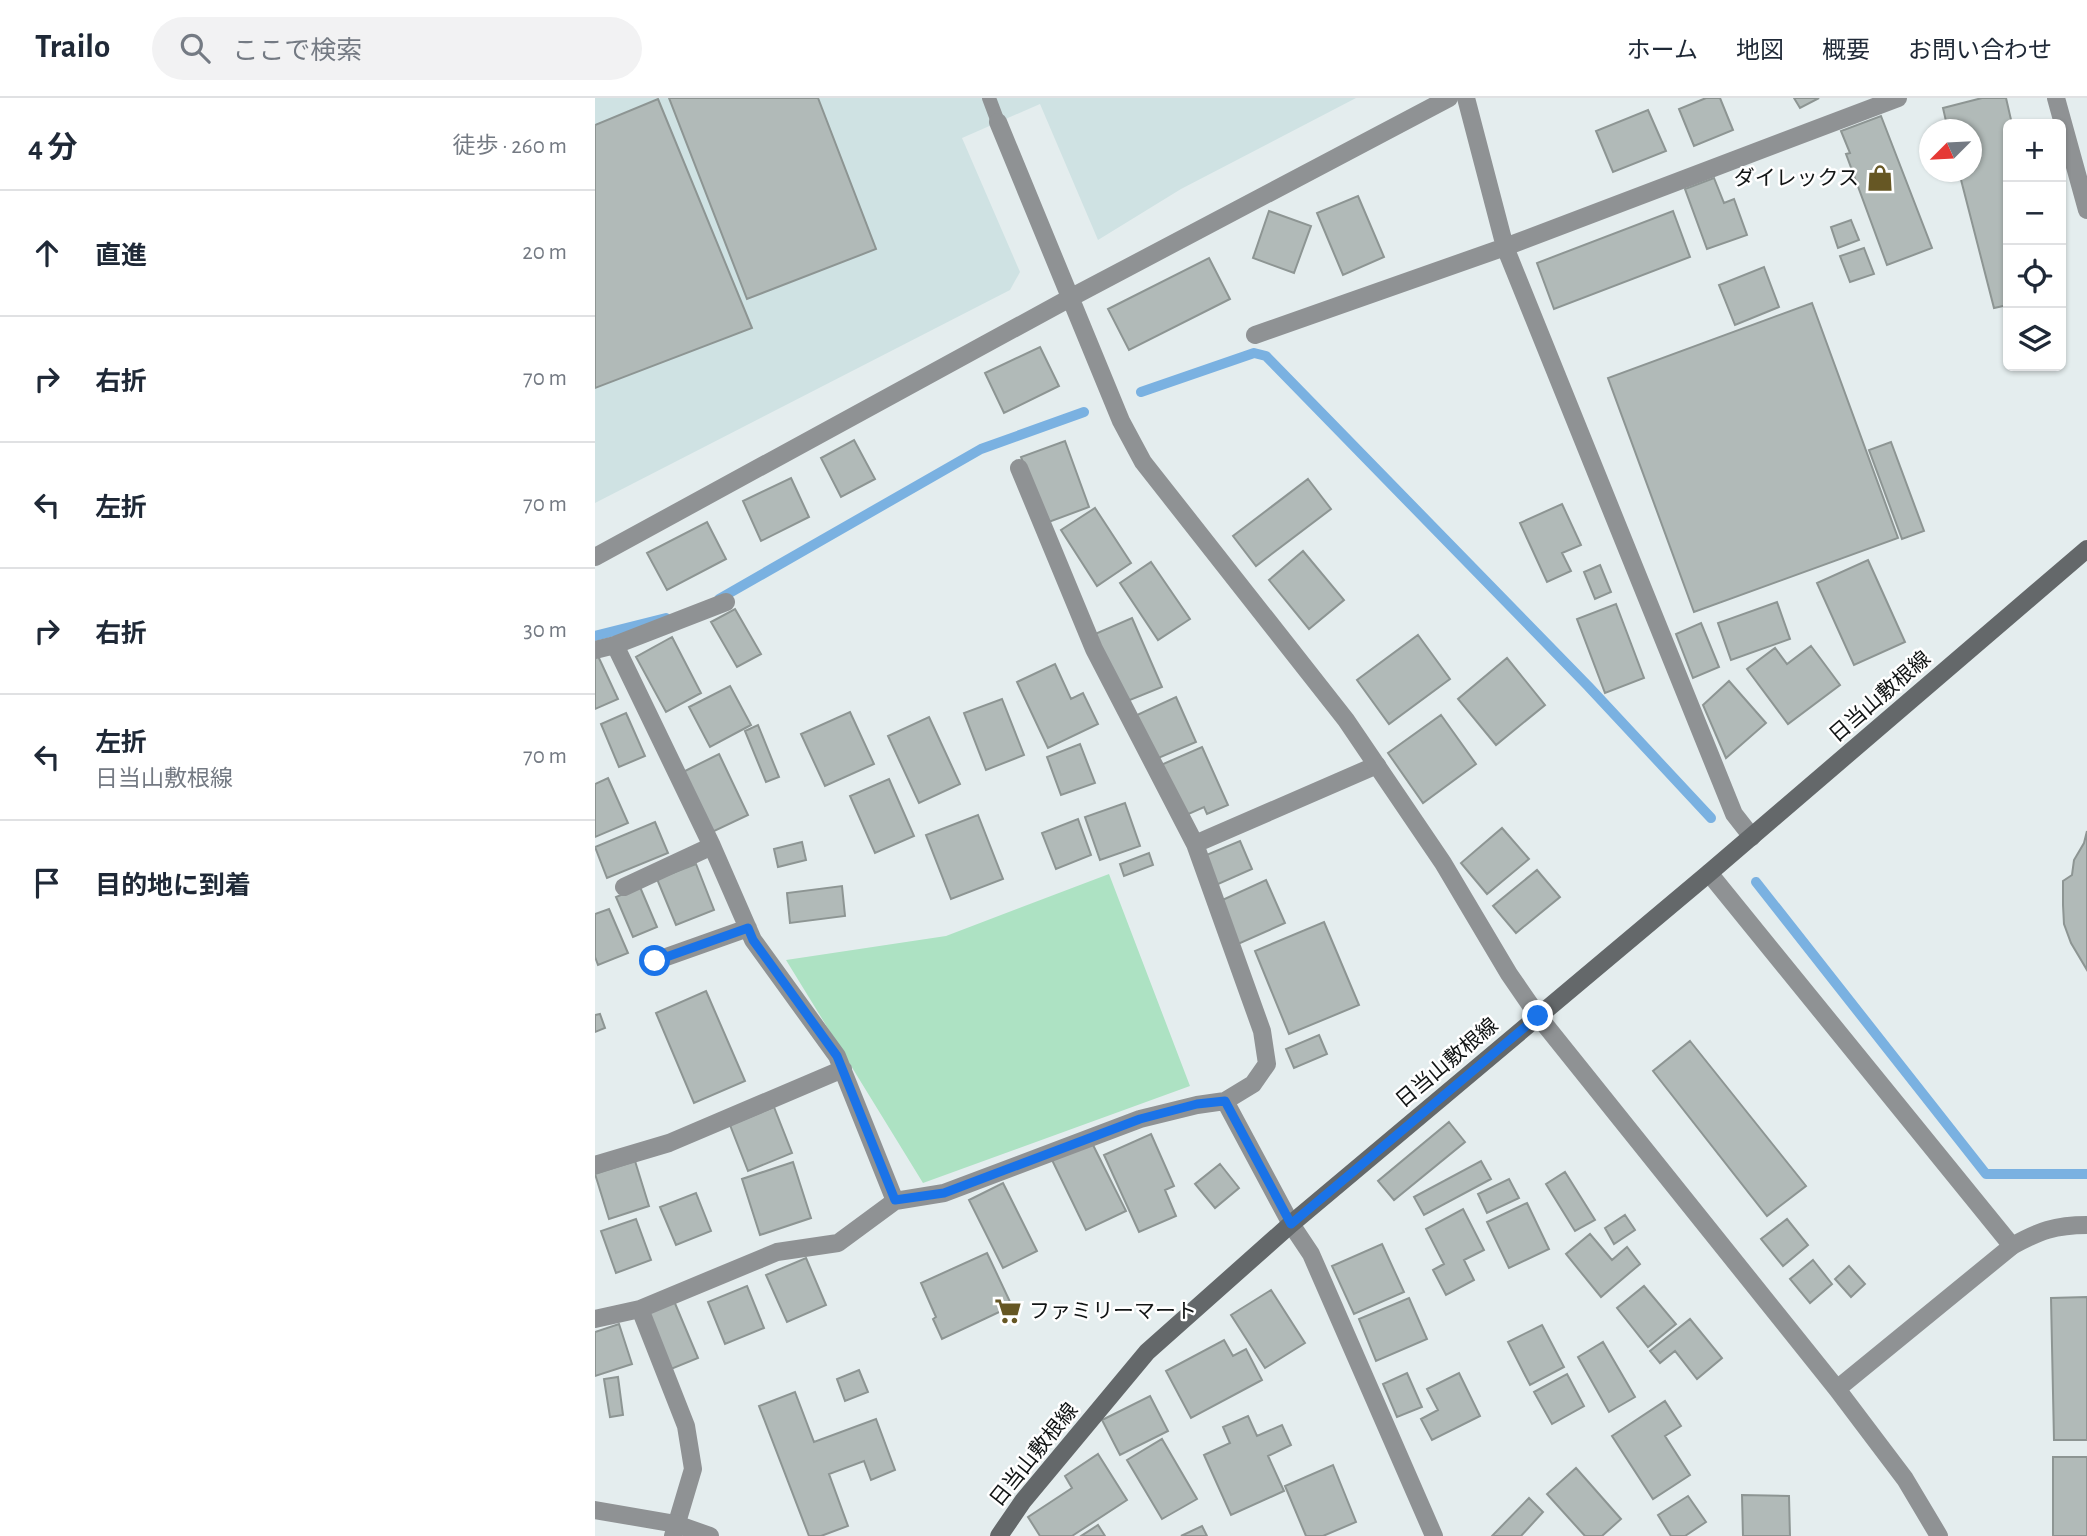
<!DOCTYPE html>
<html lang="ja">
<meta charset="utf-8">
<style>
body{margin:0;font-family:"Alegreya Sans","Noto Sans JP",sans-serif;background:#f2f2f3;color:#1f2937}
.controls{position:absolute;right:21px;top:21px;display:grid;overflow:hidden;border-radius:10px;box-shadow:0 2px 5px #0004}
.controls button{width:63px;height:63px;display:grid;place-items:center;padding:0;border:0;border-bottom:2px solid #e0e1e3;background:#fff;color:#1f2937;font:35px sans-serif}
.compass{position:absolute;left:1324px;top:21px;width:63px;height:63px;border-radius:50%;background:#fff;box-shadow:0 2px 5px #0004;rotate:246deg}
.stop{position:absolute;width:21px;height:21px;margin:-16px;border:5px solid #1a73e8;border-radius:50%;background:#fff}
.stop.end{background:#1a73e8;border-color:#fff;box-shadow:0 2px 7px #0008}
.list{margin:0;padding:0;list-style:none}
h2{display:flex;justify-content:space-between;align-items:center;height:91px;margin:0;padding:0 28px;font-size:30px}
h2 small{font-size:23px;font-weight:400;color:#747a83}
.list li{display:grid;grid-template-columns:46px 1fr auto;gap:21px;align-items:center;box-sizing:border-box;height:126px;padding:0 28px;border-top:2px solid #e0e1e3}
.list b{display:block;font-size:26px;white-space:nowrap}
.list p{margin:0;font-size:23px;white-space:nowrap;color:#747a83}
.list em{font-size:23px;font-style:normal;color:#747a83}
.icon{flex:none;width:38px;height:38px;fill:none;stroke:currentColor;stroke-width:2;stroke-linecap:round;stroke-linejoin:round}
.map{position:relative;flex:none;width:1492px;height:1438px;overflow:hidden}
header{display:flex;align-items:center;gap:42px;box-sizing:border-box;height:98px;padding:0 35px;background:#fff;border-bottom:2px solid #e0e1e3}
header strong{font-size:33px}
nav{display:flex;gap:38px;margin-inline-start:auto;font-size:24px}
.search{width:490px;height:63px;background:#f2f2f3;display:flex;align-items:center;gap:18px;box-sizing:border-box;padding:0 24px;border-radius:38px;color:#747a83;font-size:26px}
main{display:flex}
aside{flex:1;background:#fff}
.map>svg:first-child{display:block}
.built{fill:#cfe2e3}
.green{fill:#ade2c3}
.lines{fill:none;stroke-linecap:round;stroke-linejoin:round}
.stream{stroke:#7ab1e1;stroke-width:10}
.building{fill:#b1bab8;stroke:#8d9593;stroke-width:2}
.service{stroke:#8f9294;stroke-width:14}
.minor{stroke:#8f9294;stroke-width:18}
.tertiary{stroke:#8f9294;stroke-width:18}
.secondary{stroke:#64686a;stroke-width:18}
.route{stroke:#1a73e8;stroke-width:9}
.labels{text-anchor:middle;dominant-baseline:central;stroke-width:5;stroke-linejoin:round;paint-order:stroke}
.poi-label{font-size:21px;fill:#111414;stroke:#fff;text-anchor:end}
.street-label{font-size:21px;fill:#111414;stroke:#fff}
</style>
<header>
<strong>Trailo</strong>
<div class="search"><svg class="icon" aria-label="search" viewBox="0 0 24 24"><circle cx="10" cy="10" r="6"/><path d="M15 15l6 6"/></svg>ここで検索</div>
<nav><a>ホーム</a><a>地図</a><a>概要</a><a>お問い合わせ</a></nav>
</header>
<main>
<aside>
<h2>4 分<small>徒歩 · 260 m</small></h2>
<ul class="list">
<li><svg class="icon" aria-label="ahead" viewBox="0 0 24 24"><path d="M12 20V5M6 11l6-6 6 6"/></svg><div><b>直進</b></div><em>20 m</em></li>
<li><svg class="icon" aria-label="right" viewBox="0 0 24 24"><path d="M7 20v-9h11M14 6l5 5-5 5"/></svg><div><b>右折</b></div><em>70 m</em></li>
<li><svg class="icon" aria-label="left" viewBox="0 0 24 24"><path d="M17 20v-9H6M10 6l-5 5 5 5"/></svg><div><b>左折</b></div><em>70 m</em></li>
<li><svg class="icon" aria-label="right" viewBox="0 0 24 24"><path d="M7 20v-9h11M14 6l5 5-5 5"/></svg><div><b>右折</b></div><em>30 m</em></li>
<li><svg class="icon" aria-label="left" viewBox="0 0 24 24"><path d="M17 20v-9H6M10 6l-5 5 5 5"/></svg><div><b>左折</b><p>日当山敷根線</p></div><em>70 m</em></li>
<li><svg class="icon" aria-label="arrive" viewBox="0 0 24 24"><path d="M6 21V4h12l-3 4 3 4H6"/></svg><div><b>目的地に到着</b></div></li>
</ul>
</aside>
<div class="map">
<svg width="1492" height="1438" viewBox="0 0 1492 1438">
<rect width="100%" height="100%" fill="#e4edee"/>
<!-- built -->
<path class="built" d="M 0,0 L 761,0 L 586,91 L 503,142 L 445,6 L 367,40 L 425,174 L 415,192 L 0,405 Z"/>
<!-- green -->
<path class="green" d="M 514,776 L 595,988 L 328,1085 L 191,862 L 351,838 Z"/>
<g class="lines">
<!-- stream -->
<path class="stream" d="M 546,294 L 659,255 L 671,258 L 993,588 L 1116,720
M 124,501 L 386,351 L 489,314
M 0,538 L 71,520
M 1161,784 L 1391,1076 L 1492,1076"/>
</g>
<!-- building -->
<path class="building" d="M 74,0 L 223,0 L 281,151 L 152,201 Z
M 1111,0 L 1125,0 L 1138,32 L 1099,48 L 1084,11 Z
M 1199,0 L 1224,0 L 1205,10 Z
M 1387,0 L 1411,0 L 1417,26 L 1413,26 L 1413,207 L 1399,210 L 1364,74 L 1377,74 L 1377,32 L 1353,32 L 1348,10 Z
M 63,1 L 157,230 L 0,290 L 0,27 Z
M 1053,12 L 1071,53 L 1018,74 L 1001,33 Z
M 1286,18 L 1337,150 L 1292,167 L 1251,56 L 1255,55 L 1246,33 Z
M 1119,80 L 1129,105 L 1139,101 L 1152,137 L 1112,151 L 1090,91 Z
M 763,98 L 789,159 L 748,177 L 722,115 Z
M 674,113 L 716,128 L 699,175 L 658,160 Z
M 1078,113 L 1095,159 L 959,211 L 942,165 Z
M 1256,122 L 1264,142 L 1243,150 L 1236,129 Z
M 1269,150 L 1279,176 L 1255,184 L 1245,158 Z
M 614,160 L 635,201 L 534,252 L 513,211 Z
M 1169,169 L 1184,209 L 1140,227 L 1124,187 Z
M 1217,205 L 1303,440 L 1099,514 L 1013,280 Z
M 445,249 L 464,288 L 409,315 L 390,275 Z
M 259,342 L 280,381 L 246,399 L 226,360 Z
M 470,343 L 494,409 L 451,425 L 426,359 Z
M 1296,344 L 1329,433 L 1307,441 L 1274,352 Z
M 196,380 L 214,419 L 166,443 L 148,403 Z
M 713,381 L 736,411 L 661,468 L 638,438 Z
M 967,406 L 986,447 L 967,455 L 976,473 L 952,484 L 925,425 Z
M 500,410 L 536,465 L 502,488 L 466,432 Z
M 112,424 L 131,461 L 72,492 L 52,455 Z
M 708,453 L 749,502 L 714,531 L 674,482 Z
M 1273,462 L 1310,544 L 1259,567 L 1222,485 Z
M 556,464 L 595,521 L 563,542 L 525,485 Z
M 1005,467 L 1016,494 L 1000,501 L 989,474 Z
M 1182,504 L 1195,541 L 1136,562 L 1123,525 Z
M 1021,506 L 1049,580 L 1010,595 L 982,521 Z
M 140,511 L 166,556 L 142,569 L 116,524 Z
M 537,520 L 567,589 L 530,604 L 500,536 Z
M 1106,525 L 1124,569 L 1098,580 L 1081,536 Z
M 823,537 L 855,581 L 794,626 L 762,582 Z
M 77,539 L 106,595 L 71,614 L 41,559 Z
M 1216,548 L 1245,587 L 1193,626 L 1152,571 L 1180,550 L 1192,566 Z
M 3,558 L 23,601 L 0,611 L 0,559 Z
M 912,560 L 950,607 L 901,647 L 863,601 Z
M 460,566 L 476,601 L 488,595 L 503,626 L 453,650 L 422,584 Z
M 1134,583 L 1171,625 L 1131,660 L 1108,607 Z
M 135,588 L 156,627 L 115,649 L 94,609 Z
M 581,599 L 601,644 L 561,661 L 542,617 Z
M 407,601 L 429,657 L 391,672 L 369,615 Z
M 255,614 L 279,666 L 230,688 L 206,636 Z
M 31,615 L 50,658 L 24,669 L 6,626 Z
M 846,617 L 881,666 L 828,705 L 793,655 Z
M 334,619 L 365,686 L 324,705 L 293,638 Z
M 163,627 L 184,679 L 171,684 L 150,633 Z
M 485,646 L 500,685 L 466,697 L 452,659 Z
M 607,649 L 633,707 L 612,716 L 609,709 L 589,718 L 566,667 Z
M 124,656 L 153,717 L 115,735 L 86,675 Z
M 13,680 L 33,725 L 0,739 L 0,686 Z
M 294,681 L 319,738 L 280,755 L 255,698 Z
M 530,705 L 545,748 L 505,762 L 490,719 Z
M 383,717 L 408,781 L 356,801 L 331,737 Z
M 483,721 L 496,757 L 461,771 L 447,735 Z
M 60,724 L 73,755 L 12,780 L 0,749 Z
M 907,730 L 934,761 L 892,796 L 866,765 Z
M 1492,733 L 1492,872 L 1476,845 L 1469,826 L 1468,807 L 1468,783 L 1477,777 L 1479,762 L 1489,745 Z
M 645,743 L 657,771 L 621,787 L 609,758 Z
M 207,744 L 211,762 L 183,769 L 179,751 Z
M 554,755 L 558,767 L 529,778 L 525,766 Z
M 101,766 L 119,812 L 81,827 L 62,781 Z
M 942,772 L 965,799 L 921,835 L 898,808 Z
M 671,782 L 690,825 L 643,846 L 623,804 Z
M 247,788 L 250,818 L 195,825 L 192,795 Z
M 45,789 L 62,829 L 38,839 L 21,799 Z
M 14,811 L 33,855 L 3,867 L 0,859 L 0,816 Z
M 729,824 L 764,907 L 694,936 L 660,853 Z
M 111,893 L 150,983 L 99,1005 L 61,915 Z
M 5,916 L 10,930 L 0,934 L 0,917 Z
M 724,937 L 732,956 L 699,970 L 691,951 Z
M 1095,943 L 1211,1088 L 1172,1118 L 1058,973 Z
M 179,1009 L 197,1055 L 153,1073 L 135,1027 Z
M 854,1024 L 870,1044 L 799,1102 L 783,1083 Z
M 556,1036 L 579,1088 L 570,1092 L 581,1118 L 544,1134 L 509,1057 Z
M 496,1043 L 531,1113 L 491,1132 L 457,1062 Z
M 40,1063 L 54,1108 L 14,1121 L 0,1076 Z
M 886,1063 L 896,1081 L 829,1117 L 819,1099 Z
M 198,1064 L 216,1120 L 165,1137 L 147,1081 Z
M 625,1066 L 644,1090 L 620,1110 L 600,1086 Z
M 970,1074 L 1000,1122 L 980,1133 L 951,1086 Z
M 914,1081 L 924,1100 L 892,1115 L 883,1096 Z
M 408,1085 L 442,1153 L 408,1170 L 374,1102 Z
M 101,1095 L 116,1133 L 81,1147 L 65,1109 Z
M 932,1105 L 954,1151 L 914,1170 L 892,1124 Z
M 868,1111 L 889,1152 L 869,1162 L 879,1182 L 851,1197 L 838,1172 L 849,1166 L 831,1131 Z
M 1030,1117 L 1040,1132 L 1019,1146 L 1010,1130 Z
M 41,1121 L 56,1162 L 21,1175 L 6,1133 Z
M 1192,1121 L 1213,1147 L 1188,1168 L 1166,1141 Z
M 995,1136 L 1017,1162 L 1032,1149 L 1045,1166 L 1006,1199 L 971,1156 Z
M 787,1146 L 809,1194 L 759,1216 L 737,1168 Z
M 392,1155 L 417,1208 L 347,1241 L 338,1221 L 341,1219 L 326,1185 Z
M 211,1160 L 231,1207 L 192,1224 L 171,1177 Z
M 1218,1162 L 1237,1186 L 1215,1205 L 1195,1181 Z
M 1254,1168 L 1270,1186 L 1256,1199 L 1240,1181 Z
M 152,1188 L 169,1230 L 130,1246 L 113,1204 Z
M 1049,1188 L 1081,1226 L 1053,1249 L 1022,1210 Z
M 676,1192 L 710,1245 L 670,1270 L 636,1217 Z
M 1492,1199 L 1492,1342 L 1459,1342 L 1456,1200 Z
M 814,1200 L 832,1241 L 781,1263 L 764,1221 Z
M 79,1203 L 103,1260 L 76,1271 L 52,1214 Z
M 1095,1221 L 1127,1260 L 1102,1281 L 1080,1253 L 1065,1265 L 1055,1253 Z
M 24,1226 L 37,1266 L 0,1278 L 0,1234 Z
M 947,1227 L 969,1269 L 935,1287 L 913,1244 Z
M 629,1242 L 638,1258 L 651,1251 L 667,1282 L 596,1320 L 571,1273 Z
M 1008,1244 L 1040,1299 L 1014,1314 L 983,1259 Z
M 264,1272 L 273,1294 L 250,1303 L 242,1281 Z
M 812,1275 L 827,1309 L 802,1319 L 788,1286 Z
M 864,1275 L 885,1318 L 837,1342 L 826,1321 L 843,1312 L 832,1291 Z
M 972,1276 L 989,1308 L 957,1326 L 939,1294 Z
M 23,1279 L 28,1317 L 15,1319 L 9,1281 Z
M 200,1294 L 219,1344 L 281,1321 L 300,1372 L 276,1382 L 269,1363 L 234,1376 L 253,1428 L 226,1438 L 214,1438 L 164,1308 Z
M 555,1298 L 573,1333 L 525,1357 L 507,1322 Z
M 1070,1303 L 1086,1328 L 1070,1338 L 1095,1377 L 1058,1401 L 1017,1338 Z
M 653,1318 L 662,1338 L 687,1327 L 696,1347 L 673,1358 L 689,1393 L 636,1417 L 609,1357 L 635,1345 L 628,1329 Z
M 567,1341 L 602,1401 L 567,1421 L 532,1362 Z
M 503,1356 L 532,1402 L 477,1438 L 445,1438 L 433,1419 L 477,1390 L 470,1378 Z
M 1458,1359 L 1492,1359 L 1492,1438 L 1458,1438 Z
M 738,1367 L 761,1424 L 728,1438 L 711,1438 L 690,1388 Z
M 981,1370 L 1026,1421 L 1007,1438 L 990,1438 L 952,1396 Z
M 1147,1397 L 1194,1398 L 1195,1438 L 1148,1438 Z
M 1093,1398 L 1111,1424 L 1090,1438 L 1076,1438 L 1063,1417 Z
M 934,1400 L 948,1414 L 926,1438 L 897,1438 Z
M 503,1427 L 510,1438 L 486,1438 Z
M 607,1428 L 612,1438 L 586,1438 Z"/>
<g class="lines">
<!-- service -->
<path class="service" d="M 394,0 L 403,24"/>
<!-- minor -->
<path class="minor" d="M 871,0 L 910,149 L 1139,716 L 1157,739
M 1461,0 L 1492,112
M 660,237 L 910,149 L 1303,0
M 424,370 L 499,551 L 600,746 L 667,933 L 672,966 L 658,986 L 630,1003 L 696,1126 L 716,1156 L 839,1438
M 20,547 L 131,504
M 0,552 L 20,547 L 117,748 L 158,842 L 242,958 L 300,1103
M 600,746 L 782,667
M 1114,775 L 1417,1148
M 29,789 L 117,748
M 60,863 L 153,830
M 0,1067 L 74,1045 L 248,971
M 0,1221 L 45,1211
M 78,1438 L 98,1371 L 91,1328 L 45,1211 L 182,1154 L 243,1145 L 300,1103 L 349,1095 L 545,1021 L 602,1007 L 630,1003"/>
<!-- tertiary -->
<path class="tertiary" d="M 403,24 L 526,323 L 548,364 L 751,622 L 848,765 L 914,876 L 943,918 L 1242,1291 L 1310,1381 L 1344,1438
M 0,459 L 475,200 L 854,0
M 1242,1291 L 1417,1148 C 1444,1133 1460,1127 1492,1127
M 0,1412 L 81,1426 L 115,1438"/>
<!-- secondary -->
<path class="secondary" d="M 404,1438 L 428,1403 L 552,1254 L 696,1126 L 1114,775 L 1492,451"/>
</g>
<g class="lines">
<!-- route -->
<path class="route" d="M 60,863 L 153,830 L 158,842 L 242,958 L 300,1102 L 349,1095 L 545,1021 L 602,1006 L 630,1003 L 696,1126 L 943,918"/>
</g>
<!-- icons -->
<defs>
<symbol id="shop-bare" viewBox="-9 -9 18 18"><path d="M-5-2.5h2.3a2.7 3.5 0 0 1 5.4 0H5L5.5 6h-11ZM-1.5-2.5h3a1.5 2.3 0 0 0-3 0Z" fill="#665724" stroke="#fff" stroke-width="2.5" paint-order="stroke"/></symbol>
<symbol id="supermarket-bare" viewBox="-9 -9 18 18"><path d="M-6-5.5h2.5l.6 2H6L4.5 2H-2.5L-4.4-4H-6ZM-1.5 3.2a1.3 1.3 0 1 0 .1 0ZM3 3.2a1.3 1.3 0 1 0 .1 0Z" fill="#665724" stroke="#fff" stroke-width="2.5" paint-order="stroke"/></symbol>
</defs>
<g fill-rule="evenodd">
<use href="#shop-bare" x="1266" y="61" width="38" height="38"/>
<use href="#supermarket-bare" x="394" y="1194" width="38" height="38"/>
</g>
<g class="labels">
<!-- poi labels -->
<g class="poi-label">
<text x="1264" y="80">ダイレックス</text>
<text x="434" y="1213" text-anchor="start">ファミリーマート</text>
</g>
<!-- street labels -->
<g class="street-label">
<text transform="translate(1285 599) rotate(-41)">日当山敷根線</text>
<text transform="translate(852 965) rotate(-40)">日当山敷根線</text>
<text transform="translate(439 1357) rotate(-51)">日当山敷根線</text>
</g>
</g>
</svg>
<div class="controls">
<button>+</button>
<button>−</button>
<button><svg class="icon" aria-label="locate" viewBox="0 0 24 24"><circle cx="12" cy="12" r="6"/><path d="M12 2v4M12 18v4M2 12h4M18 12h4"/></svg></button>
<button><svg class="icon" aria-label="layers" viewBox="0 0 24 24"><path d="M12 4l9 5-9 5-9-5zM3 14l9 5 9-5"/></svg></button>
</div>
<svg class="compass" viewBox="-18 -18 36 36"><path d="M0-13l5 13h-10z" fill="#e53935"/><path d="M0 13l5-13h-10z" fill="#747a83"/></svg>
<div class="stop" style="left:60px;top:863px"></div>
<div class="stop end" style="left:943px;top:918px"></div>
</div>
</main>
